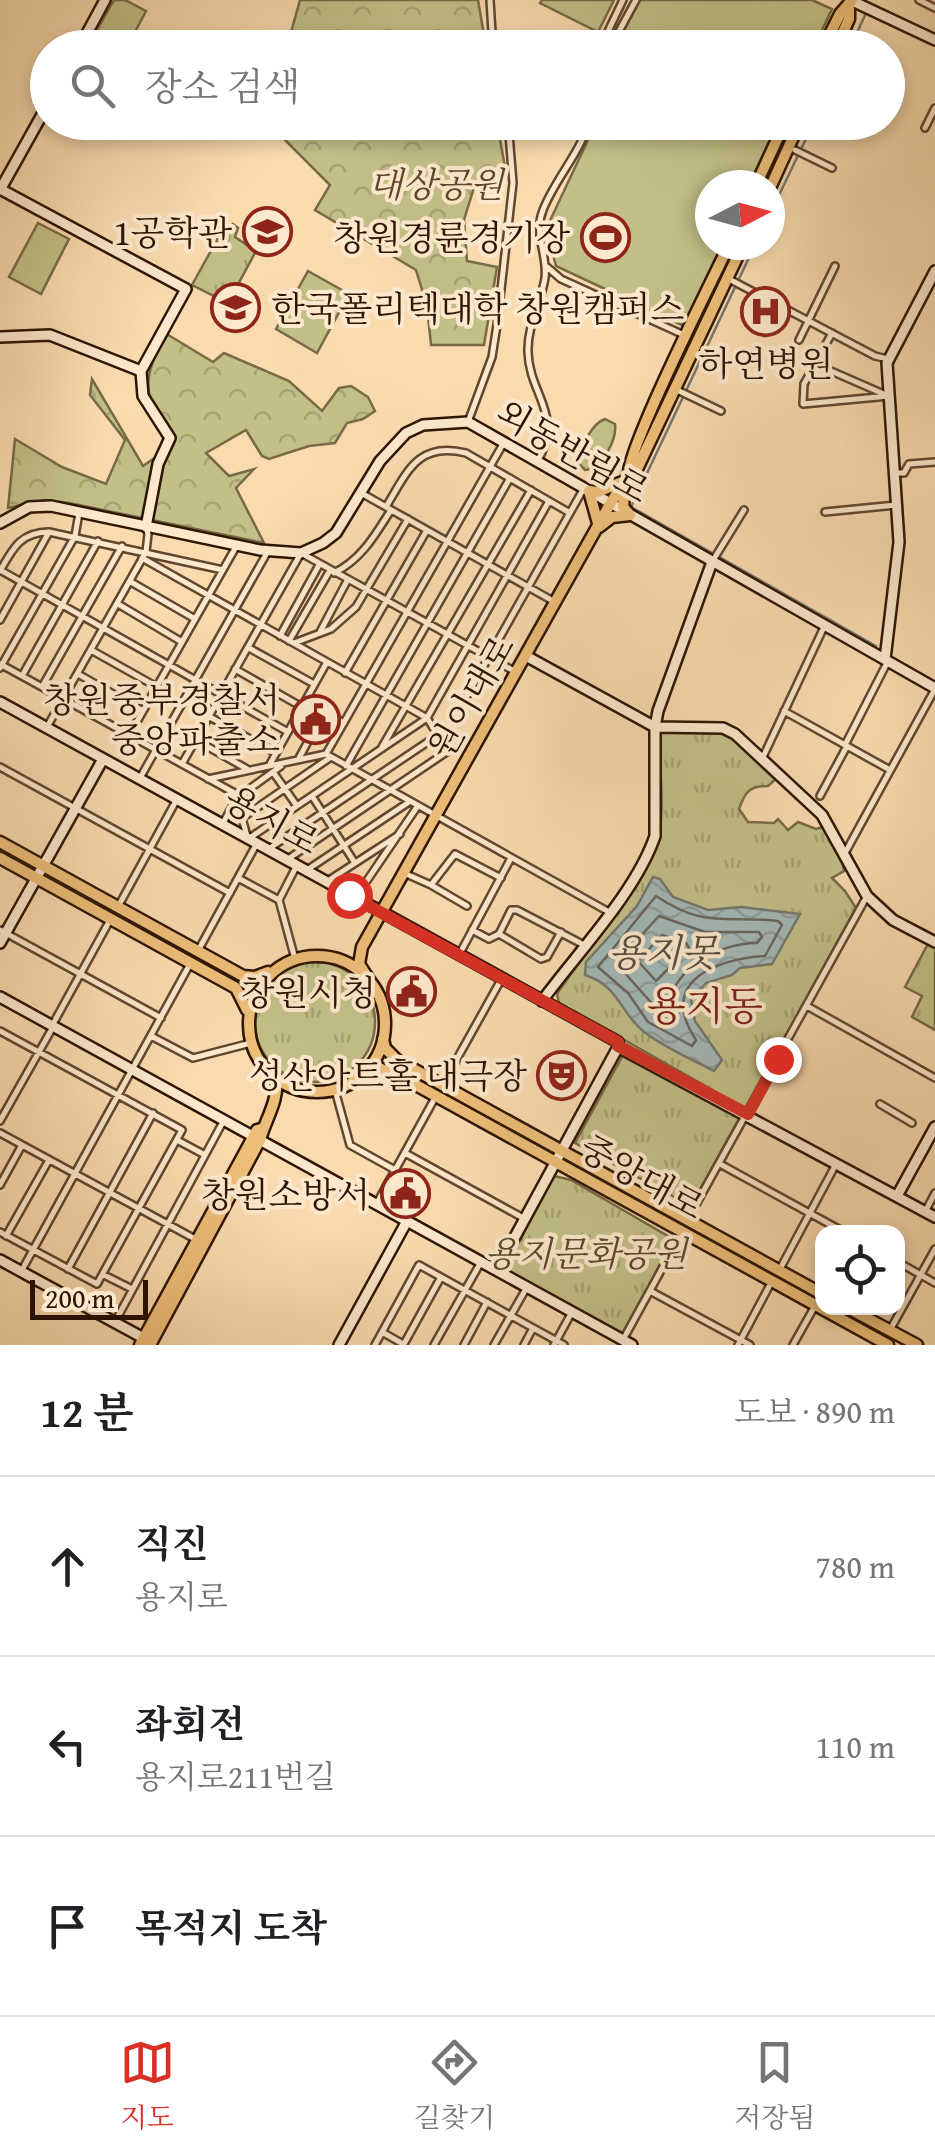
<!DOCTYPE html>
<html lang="ko">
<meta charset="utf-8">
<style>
body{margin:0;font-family:"Gentium Book Plus","Noto Serif KR",serif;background:#f2f2f2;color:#202124}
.controls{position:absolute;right:30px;bottom:30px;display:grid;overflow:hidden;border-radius:20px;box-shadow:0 5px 15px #0003}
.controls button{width:90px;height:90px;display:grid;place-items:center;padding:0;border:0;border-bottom:2px solid #e0e0e0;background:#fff;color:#202124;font:50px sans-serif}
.compass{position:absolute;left:695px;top:170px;width:90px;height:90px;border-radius:50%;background:#fff;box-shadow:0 5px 15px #0003;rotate:84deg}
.scale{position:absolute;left:30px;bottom:25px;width:118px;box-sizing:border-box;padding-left:10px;border:5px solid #2e1503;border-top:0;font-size:28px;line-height:35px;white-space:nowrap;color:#2e1503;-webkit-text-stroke:8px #fce8cc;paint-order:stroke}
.stop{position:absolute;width:30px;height:30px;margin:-22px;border:8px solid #d93025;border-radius:50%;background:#fff}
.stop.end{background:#d93025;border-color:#fff;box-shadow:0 2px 10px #0008}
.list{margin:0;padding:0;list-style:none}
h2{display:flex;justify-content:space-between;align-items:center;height:130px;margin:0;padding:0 40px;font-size:42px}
h2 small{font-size:32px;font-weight:400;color:#757577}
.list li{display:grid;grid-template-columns:65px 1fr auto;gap:30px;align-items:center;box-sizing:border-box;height:180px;padding:0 40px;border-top:2px solid #e0e0e0}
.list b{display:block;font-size:38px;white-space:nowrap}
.list p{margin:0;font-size:32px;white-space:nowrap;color:#757577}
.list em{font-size:32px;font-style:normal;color:#757577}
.icon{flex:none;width:55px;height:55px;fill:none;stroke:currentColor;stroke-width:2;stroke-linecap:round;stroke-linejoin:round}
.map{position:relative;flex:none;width:935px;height:1345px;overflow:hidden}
.search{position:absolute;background:#fff;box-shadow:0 5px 15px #0003;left:30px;right:30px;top:30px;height:110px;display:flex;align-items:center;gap:25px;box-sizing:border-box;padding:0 35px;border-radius:55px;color:#757577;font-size:38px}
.sheet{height:670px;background:#fff}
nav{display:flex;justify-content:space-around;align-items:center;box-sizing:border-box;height:140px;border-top:2px solid #e0e0e0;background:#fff;font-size:28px;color:#757577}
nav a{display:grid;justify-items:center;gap:5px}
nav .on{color:#d93025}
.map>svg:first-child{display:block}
.grass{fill:url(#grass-tufts);stroke:#786a46;stroke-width:2.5}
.forest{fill:url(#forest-crowns);stroke:#786a46;stroke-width:2.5}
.pitch{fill:#c2bf88;stroke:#786a46;stroke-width:2.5}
.water{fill:url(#water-waves);stroke:#74776f;stroke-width:2.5}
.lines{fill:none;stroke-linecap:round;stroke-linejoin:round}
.shore{stroke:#68665d;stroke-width:2.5}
.stream{stroke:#74776f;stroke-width:2.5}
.street-casing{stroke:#61462e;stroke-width:10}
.secondary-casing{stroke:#2e1503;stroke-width:14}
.primary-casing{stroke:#2e1503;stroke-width:15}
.street{stroke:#fce8cc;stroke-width:5}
.secondary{stroke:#fce8cc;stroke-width:9}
.primary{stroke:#edbe78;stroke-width:10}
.route{stroke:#d93025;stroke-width:12}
.labels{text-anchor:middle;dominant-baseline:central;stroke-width:8;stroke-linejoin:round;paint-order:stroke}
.park-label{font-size:35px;font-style:italic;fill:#5a482b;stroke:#fce8cc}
.poi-label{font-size:35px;fill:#2e1503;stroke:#fce8cc;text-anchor:end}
.street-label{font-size:35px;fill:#2e1503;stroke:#fce8cc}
.water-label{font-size:38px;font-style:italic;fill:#574e42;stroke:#fce8cc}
.quarter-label{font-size:40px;fill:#7a1f14;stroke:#fce8cc}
</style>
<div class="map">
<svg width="935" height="1345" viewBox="0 0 935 1345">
<defs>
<pattern id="grass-tufts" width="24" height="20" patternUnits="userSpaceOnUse" patternTransform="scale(2.5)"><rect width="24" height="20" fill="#c2bf88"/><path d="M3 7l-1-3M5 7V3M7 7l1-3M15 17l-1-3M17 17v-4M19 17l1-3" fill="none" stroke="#a7a374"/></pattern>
<pattern id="forest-crowns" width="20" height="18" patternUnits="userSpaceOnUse" patternTransform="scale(2.5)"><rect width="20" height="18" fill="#c2bf88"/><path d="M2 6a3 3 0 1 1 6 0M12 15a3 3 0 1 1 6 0" fill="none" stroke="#a7a374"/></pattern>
<pattern id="water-waves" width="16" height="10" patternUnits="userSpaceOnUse" patternTransform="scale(2.5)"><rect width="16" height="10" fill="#a3b8b7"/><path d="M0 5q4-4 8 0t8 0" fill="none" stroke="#8d9d9c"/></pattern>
</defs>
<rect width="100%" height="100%" fill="#fadbb0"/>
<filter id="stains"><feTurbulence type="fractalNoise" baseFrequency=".002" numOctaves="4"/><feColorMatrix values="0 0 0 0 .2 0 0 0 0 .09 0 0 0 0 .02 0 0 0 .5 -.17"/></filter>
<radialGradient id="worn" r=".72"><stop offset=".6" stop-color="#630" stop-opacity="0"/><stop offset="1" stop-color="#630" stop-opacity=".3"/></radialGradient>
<!-- grass -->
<path class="grass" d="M 233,224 L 238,228 L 235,237 L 256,251 L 228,303 L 192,285 L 218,238 Z
M 711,731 L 731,736 L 778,777 L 768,786 C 749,786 745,792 739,809 L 748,822 L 774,823 L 778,819 L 788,830 L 798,822 L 816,829 L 823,827 L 842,860 L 844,871 L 832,878 L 845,891 L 856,908 L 746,1109 L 559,1003 L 557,994 C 582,955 650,879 658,840 C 666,804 658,768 660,732 Z
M 930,940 L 935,943 L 935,1030 L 912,1017 L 922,996 L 905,987 Z
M255 1022a60 60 0 1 1 120 0a60 60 0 1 1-120 0Z
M 624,1053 L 740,1117 L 691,1206 L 575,1143 Z
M 554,1176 L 571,1180 L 673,1239 L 625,1333 L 619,1335 L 506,1270 L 505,1266 Z"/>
<!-- forest -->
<path class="forest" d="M 300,0 L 478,0 L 486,47 L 287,47 Z
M 268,123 L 497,123 L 505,167 L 503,185 L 476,181 L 464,220 L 467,261 L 497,267 L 484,345 L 431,345 L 427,306 L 416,270 L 315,210 L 330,185 Z
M 165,333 L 213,362 L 224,353 L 289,381 L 322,411 L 339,388 L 351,386 L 368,397 L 375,411 L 363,419 L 347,423 L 335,443 L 309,446 L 269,459 L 262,456 L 246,430 L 206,453 L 229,476 L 254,469 L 236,488 L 264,543 L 69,503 L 45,500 L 8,508 L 15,439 L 62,467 L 106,484 L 125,440 L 90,395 L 92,379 L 143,466 L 173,445 C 147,391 137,393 165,333 Z"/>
<!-- pitch -->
<path class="pitch" d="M 114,0 L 125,0 L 146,11 L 128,45 L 122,46 L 96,32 Z
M 542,0 L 614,0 L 598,32 L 540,3 Z
M 638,0 L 812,0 L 832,9 L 814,47 L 616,48 Z
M 596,123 L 779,123 L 750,185 L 710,185 L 710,245 L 722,245 L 684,326 L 556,266 L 546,229 Z
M 38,223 L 69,239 L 41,294 L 9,277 Z
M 308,271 L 349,294 L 317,353 L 276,329 Z
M 605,419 L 615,424 C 617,440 602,469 585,470 L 578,463 C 579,449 592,423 605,419 Z"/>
<!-- water -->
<path class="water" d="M 653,877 L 660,879 L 673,897 L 708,910 L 741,907 L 800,914 L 772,964 L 740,968 L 732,975 L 706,983 L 691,1000 L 695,1021 L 722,1060 L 714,1071 C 691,1059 663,1047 643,1031 C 620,1012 619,986 585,975 L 586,962 L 637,906 Z"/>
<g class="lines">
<!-- shore -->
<path class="shore" d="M 656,896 C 705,929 724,915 778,921 L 782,925 L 765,956 C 716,959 657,981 696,1040 L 692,1046 L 648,1022 L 628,993 L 598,967 Z
M 659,916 L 705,932 L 759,932 L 762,937 L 757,943 C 718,943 669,970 668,1013 L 663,1016 L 616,963 Z
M 662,935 L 686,943 L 689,948 L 656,981 L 638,961 Z"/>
<!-- stream -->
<path class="stream" d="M 850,48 L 866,13
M 770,214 L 814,122
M 755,245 L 631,507 L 876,646"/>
<defs>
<path id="street" d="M 490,0 L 493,48
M 919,0 L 935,8
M 82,42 L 92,48
M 600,48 L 623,0
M 610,48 L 636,0
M 925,128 L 935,108
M 795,150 L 832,168
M 547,267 L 561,279 L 684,335
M 727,278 L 875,356 L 888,359
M 832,333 L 804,384 L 803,404 L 889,396
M 799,340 L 835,266
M 815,364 L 886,395
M 675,389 L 721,411
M 468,422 L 492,357 L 497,325 L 513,183 L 508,122
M 537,462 C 565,415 529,395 528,352 C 527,326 541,303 545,278 C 548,254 533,235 543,210 C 555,179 579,155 589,122
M 895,473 L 904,473 L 909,464 L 935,462
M 363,494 L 553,601
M 386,507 C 407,472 418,441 466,453 L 570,513
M 825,512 L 896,505
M 142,558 L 427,718 L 448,751 L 288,859
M 712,562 L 744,510
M 0,570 L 288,732
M 0,571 C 13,548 21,532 49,532 L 223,570
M 334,573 C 362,559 375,535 391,510
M 131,582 L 195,619
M 118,604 L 182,642
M 0,620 L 49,532
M 320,632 L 347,581
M 280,636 L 319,565
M 289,641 L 329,572
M 294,643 L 331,629 L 356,607 L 408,519
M 249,648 L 314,684
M 91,650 L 157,687
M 0,664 L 240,796
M 0,668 L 75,536 L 79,513
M 235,669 L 302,707
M 345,673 L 427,530
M 78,674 L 143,711
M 22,676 L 98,541
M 42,687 L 122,546
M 305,702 L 344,723
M 784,711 L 890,770
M 208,716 L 276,753
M 455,717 L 584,488
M 47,727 L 146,552 L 148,534 L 146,527
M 130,734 L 237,545
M 196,740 L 247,769
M 845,745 L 888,661
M 382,747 L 531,490
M 326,754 L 503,444
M 763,757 L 824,627
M 299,758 L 324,712
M 182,764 L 301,553 L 514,671
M 270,764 L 327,662
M 346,766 L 510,478
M 0,767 L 230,893
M 273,772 L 297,806
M 140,778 L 268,551
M 208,779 L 326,754 L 609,912
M 312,796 L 355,863
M 820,796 L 847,746
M 237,798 L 242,818
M 223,823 L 237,798 L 281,766
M 247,836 L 242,818 L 331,757
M 251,837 L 427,718 L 549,501
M 270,848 L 438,735
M 845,853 L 935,689
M 307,870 L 409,802
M 404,873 L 431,885 L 455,854 L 501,878
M 238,878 L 279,900 L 295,959
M 326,882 L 400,834
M 431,885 L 467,906
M 349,895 L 366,882 L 417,807
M 279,900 L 296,867
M 119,905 L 176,801
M 0,930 L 161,1018
M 472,930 L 489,939 L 499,934 L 541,959 L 547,957 L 561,932
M 499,934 L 511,910 L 517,910 L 584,945
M 199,949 L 256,845
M 459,955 L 511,858
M 807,1006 L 935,1078
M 53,1024 L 110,920
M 0,1031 L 182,1130 L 97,1284 L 0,1232
M 151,1036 L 193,1058 L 251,1043
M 443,1084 L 502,978
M 335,1090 L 350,1145 L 395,1170
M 880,1104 L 912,1123
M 0,1121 L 53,1027
M 0,1133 L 195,1239
M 177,1140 L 205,1155
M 405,1153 L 525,1219
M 720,1164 L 844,1232
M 0,1185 L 22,1145
M 377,1203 L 436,1096
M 925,1212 L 935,1193
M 688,1219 L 867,896
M 6,1236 L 49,1160
M 898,1262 L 935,1283
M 68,1269 L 153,1113
M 780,1269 L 835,1166
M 22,1270 L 190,964
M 104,1275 L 132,1289
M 650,1291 L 750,1345
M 115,1322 L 224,1120
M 890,1330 L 935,1249
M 382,1332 L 403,1344
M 624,1338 L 681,1234
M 404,1344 L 441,1277
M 375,1345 L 419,1265 L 564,1345
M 434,1345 L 481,1262
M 464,1345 L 487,1302
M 494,1345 L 527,1287
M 524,1345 L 533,1328
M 554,1345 L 572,1312
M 738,1345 L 772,1281
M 793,1345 L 816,1304"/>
<path id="secondary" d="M 850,0 L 935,40
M 79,48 L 105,0
M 0,189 L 186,289 L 141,371 L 143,396 L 170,438 L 158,464 L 146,527
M 0,190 L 48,104
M 0,337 L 50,335 L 141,371
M 0,523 L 29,507 L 51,506 L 260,550 L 301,553 L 323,543 L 336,533 L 380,461 L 406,433 L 423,425 L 468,422 L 935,688
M 526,656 L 655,727 L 723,728 L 735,734 L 822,815 L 867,896 L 893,920 L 935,942
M 885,659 L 899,542 L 887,363 L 935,271
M 0,702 L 618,1042 L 618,1047 L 935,1217
M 0,943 L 103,759
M 0,997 L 632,1345
M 542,1001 C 578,952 636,892 655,836 L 655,727 L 658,711 L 712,562
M 897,1196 L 935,1127
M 0,1260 L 147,1340
M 497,1270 L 618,1047
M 339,1345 L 407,1221"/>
<path id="primary" d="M 823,48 L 840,14 L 852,0
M 836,48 L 849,19 L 849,5
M 756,185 L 785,122
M 770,188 L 800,122
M 629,474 C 625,454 714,276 729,245
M 625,481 L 623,507 L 630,515 L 612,517 L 599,527 L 589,491 L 597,492 Z
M 0,842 L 243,976 L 255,977 L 268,972
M 0,858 L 236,988 L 247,1010
M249 1024a68 68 0 1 1 136 0a68 68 0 1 1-136 0Z
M 370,981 L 359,964 L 362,947 L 610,504 L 629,474 L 637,469 L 743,245
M 383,1039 L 385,1048 L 397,1060 L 822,1294
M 366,1071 L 377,1067 L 405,1079 L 888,1345
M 848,1308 L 917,1345
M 140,1345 L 257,1130 L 261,1129
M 150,1345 L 260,1140 C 265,1120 279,1101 276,1079"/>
</defs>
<!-- street casing -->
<use href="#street" class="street-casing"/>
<!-- secondary casing -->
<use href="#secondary" class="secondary-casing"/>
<!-- primary casing -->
<use href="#primary" class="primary-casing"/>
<!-- street -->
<use href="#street" class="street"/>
<!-- secondary -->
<use href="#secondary" class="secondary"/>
<!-- primary -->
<use href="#primary" class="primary"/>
</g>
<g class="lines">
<!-- route -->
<path class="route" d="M 349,895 L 618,1042 L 618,1046 L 748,1114 L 778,1059"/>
</g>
<!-- icons -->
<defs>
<symbol id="university-ring" viewBox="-11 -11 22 22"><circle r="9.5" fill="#fce8cc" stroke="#8f2418" stroke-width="1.5"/><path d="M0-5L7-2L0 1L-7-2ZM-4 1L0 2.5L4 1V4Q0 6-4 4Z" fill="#8f2418"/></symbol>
<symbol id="stadium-ring" viewBox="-11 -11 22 22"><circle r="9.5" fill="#fce8cc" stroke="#8f2418" stroke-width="1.5"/><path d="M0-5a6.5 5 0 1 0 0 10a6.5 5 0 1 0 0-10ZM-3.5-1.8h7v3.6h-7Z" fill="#8f2418"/></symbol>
<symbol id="hospital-ring" viewBox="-11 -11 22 22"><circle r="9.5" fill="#fce8cc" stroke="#8f2418" stroke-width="1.5"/><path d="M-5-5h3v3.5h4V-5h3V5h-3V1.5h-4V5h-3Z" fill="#8f2418"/></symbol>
<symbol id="civic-ring" viewBox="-11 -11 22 22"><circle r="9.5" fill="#fce8cc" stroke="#8f2418" stroke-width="1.5"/><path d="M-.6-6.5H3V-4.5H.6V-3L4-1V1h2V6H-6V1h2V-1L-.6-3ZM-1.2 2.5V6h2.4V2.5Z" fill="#8f2418"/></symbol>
<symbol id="theatre-ring" viewBox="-11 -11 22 22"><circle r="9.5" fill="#fce8cc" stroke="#8f2418" stroke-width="1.5"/><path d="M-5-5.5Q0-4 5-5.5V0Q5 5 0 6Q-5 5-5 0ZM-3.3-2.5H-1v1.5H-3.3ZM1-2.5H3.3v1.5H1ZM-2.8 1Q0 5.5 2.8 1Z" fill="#8f2418"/></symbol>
</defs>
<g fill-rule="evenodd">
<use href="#university-ring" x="240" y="204" width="55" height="55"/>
<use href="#stadium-ring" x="578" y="210" width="55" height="55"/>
<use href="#university-ring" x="208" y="280" width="55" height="55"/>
<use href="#hospital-ring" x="738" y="284" width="55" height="55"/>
<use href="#civic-ring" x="288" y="692" width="55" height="55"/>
<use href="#civic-ring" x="384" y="964" width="55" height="55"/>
<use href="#theatre-ring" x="534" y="1048" width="55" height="55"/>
<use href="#civic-ring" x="378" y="1166" width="55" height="55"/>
</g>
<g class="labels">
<!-- park labels -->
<g class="park-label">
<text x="436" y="184">대상공원</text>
<text x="586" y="1253">용지문화공원</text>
</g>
<!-- poi labels -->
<g class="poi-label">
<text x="232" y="232">1공학관</text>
<text x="570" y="237">창원경륜경기장</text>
<text x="271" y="308" text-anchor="start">한국폴리텍대학 창원캠퍼스</text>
<text x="766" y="363" text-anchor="middle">하연병원</text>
<text x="280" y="699">창원중부경찰서<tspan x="280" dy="40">중앙파출소</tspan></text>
<text x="376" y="992">창원시청</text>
<text x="527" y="1075">성산아트홀 대극장</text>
<text x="370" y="1194">창원소방서</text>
</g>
<!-- street labels -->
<g class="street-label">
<text transform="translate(573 451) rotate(30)">외동반림로</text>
<text transform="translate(471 697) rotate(-60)">원이대로</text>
<text transform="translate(272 820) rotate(29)">용지로</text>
<text transform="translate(642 1177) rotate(29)">중앙대로</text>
</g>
<!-- water labels -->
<g class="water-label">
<text x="663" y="952">용지못</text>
</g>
<!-- quarter labels -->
<g class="quarter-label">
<text x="705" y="1005">용지동</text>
</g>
</g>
<rect width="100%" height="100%" filter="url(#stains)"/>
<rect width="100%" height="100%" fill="url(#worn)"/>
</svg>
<div class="controls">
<button><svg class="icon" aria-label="locate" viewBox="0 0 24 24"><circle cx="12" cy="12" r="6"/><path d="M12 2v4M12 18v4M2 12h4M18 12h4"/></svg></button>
</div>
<svg class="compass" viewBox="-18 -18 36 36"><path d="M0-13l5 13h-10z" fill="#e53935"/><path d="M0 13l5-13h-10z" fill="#757577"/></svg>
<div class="scale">200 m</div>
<div class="stop" style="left:349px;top:895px"></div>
<div class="stop end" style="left:778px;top:1059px"></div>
<div class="search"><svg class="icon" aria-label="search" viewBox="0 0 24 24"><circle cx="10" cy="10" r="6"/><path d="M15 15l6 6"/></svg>장소 검색</div>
</div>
<section class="sheet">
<h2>12 분<small>도보 · 890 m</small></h2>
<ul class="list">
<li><svg class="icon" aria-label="ahead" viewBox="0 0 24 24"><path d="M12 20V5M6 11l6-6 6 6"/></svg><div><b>직진</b><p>용지로</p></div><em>780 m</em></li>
<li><svg class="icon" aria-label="left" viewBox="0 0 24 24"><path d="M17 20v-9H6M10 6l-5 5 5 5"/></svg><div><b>좌회전</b><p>용지로211번길</p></div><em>110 m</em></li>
<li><svg class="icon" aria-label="arrive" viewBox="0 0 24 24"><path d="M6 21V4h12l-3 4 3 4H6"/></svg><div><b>목적지 도착</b></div></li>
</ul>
</section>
<nav>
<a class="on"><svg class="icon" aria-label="map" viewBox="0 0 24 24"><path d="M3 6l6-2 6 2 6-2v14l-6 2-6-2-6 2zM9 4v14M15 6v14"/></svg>지도</a>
<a><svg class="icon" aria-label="directions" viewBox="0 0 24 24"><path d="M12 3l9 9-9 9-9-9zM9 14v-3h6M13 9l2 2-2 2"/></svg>길찾기</a>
<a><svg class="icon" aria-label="saved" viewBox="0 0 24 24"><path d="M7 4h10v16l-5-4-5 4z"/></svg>저장됨</a>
</nav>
